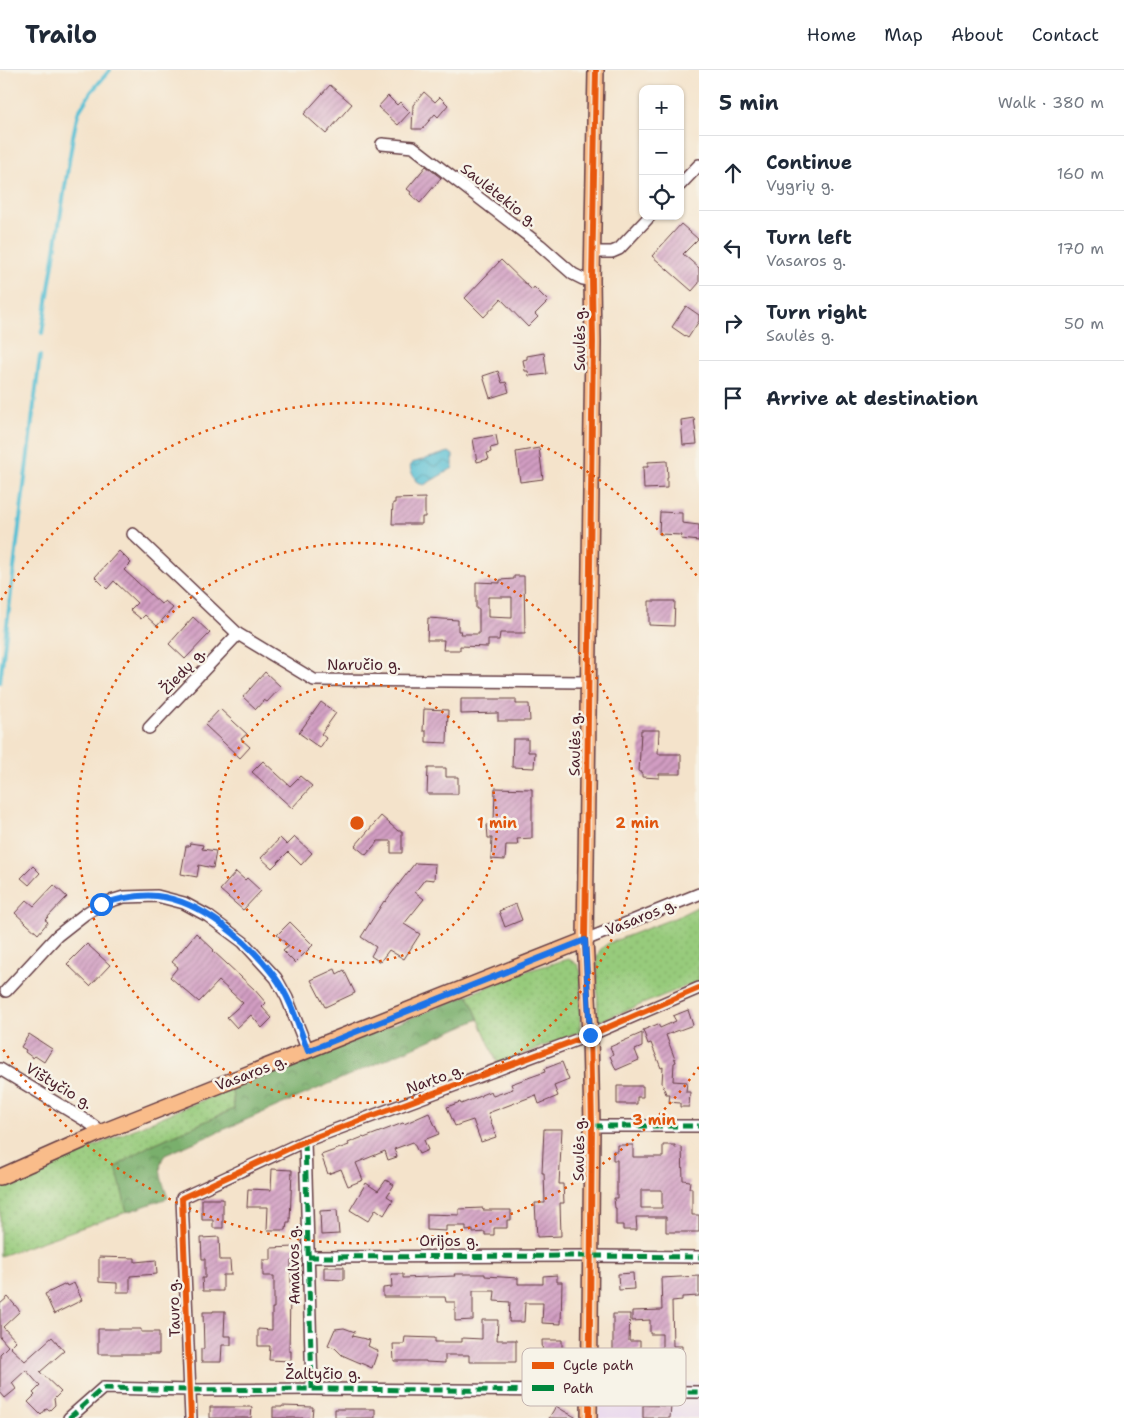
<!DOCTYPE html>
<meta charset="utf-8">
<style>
body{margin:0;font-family:"Shantell Sans",sans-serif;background:#f2f2f3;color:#1f2937}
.controls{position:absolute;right:15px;top:15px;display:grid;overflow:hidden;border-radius:10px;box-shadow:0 1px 4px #0004}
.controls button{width:45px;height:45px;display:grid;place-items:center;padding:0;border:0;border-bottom:1px solid #e0e1e3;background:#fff;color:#1f2937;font:25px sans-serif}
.stop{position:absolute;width:15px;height:15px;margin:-11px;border:4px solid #1a73e8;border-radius:50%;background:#fff}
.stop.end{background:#1a73e8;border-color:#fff;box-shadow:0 1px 5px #0008}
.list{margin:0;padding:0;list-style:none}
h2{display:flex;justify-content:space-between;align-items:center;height:65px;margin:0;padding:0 20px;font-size:21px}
h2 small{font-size:16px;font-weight:400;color:#747a83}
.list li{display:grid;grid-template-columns:32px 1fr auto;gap:15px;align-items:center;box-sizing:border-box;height:75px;padding:0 20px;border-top:1px solid #e0e1e3}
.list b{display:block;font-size:19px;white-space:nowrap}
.list p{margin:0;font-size:16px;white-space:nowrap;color:#747a83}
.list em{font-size:16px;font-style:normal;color:#747a83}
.icon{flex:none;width:28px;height:28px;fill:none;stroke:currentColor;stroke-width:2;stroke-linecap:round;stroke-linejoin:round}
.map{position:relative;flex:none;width:699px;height:1348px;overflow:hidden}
header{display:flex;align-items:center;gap:30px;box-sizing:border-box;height:70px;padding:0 25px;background:#fff;border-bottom:1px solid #e0e1e3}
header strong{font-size:24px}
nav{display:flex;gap:28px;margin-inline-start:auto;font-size:18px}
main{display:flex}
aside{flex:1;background:#fff}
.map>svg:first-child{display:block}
.built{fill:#e6d2f0}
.grass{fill:url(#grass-dots);stroke:#707554}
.forest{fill:url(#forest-crowns);stroke:#62674c}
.water{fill:url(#water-waves);stroke:#517080}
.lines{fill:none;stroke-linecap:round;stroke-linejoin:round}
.stream{stroke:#58c0d4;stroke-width:4}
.building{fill:url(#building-hatch);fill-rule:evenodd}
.minor-casing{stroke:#643c43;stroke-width:14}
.major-casing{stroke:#643c43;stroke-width:18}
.minor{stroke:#fff;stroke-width:11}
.major{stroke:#f9bc8a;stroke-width:15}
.quiet{stroke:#00873e;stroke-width:5;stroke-dasharray:10 5;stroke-linecap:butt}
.cycleway-casing{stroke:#f7f3e8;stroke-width:9}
.cycleway{stroke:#e8590c;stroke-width:6}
.route{stroke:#1a73e8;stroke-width:6}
.ring{fill:none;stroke:#e0560e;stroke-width:2.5;stroke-dasharray:2.5 5}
.labels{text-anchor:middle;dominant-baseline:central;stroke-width:5;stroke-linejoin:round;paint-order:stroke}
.street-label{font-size:15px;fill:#4a1f2b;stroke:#f7f3e8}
.key{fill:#f7f3e8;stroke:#c3b3af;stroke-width:1}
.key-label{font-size:14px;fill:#4a1f2b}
.centre{fill:#e0560e;stroke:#f7f3e8;stroke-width:2.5}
.ring-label{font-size:15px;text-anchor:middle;font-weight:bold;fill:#e0560e;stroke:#f7f3e8;stroke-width:5;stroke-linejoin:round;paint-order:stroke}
</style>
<header>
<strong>Trailo</strong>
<nav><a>Home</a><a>Map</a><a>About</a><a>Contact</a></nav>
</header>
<main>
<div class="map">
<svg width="699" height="1348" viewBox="0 0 699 1348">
<defs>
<pattern id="grass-dots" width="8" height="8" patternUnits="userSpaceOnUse" patternTransform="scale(1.25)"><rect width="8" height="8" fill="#97cb7c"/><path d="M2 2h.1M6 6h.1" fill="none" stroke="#84ae6b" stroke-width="1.8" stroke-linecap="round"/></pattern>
<pattern id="forest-crowns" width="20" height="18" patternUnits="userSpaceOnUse" patternTransform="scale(1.25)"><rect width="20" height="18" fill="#79af6c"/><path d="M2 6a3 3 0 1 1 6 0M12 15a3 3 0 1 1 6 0" fill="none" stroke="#658e59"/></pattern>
<pattern id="water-waves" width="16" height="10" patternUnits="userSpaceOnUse" patternTransform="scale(1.25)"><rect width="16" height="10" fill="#58c0d4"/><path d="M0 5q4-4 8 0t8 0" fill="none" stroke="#4b9bac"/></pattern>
<pattern id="building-hatch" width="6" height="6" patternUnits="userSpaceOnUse" patternTransform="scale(1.25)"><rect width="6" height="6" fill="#d19dc2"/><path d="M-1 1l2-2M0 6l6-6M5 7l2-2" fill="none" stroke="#ac7f9e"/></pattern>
</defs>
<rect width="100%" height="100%" fill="#f7f3e8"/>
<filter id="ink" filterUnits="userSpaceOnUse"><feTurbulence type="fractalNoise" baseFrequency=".02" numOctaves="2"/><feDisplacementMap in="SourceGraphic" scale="10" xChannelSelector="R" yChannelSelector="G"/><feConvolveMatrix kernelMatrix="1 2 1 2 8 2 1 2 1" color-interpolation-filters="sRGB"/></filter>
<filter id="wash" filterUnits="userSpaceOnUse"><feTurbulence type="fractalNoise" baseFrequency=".0096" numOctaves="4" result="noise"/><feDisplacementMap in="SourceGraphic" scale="20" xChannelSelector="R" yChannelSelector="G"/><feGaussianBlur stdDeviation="1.12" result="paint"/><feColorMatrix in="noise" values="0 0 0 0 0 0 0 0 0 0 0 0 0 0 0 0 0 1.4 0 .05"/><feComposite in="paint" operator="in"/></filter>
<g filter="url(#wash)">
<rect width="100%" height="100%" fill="#f4e3cb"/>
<!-- built -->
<path class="built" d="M 598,1308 L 699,1312 L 699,1348 L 599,1348 Z"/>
<!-- grass -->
<path class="grass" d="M 699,836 L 699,911 L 598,952 L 597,887 C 599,880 602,877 609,873 L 677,847 Z
M 569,889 L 578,895 L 581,902 L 580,962 L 498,994 L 468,925 L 526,901 Z
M 232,1019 L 234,1039 L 149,1076 L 117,1096 L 127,1142 L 0,1186 L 0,1117 L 183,1038 Z"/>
<!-- forest -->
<path class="forest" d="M 468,925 L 479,949 L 165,1085 C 155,1097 164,1115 168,1128 L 127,1142 L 116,1097 L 149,1076 L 234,1039 L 232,1019 Z"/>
<!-- water -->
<path class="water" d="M 449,382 L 453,385 L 453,398 L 424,415 L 417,413 L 411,401 L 410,396 L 412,393 Z"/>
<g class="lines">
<!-- stream -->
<path class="stream" d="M 42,263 L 73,66 L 78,43 L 91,22 L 110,0
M 0,612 L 40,286"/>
</g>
<g id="blocks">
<!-- building -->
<path class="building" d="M 330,15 L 352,34 L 326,64 L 304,44 Z
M 424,22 L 435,32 L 440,27 L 448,35 L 438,47 L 435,44 L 422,59 L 412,59 L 413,35 Z
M 388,26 L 397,35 L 400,32 L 410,42 L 398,55 L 378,37 Z
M 426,96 L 441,108 L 420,133 L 410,124 L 411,122 L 407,119 Z
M 681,154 L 698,169 L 683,184 L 699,198 L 699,213 L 692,221 L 652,186 Z
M 501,190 L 532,220 L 534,217 L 548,231 L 535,244 L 538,247 L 528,257 L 501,229 L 484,247 L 465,228 Z
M 686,236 L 699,245 L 699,251 L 688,268 L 672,257 Z
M 544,283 L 547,304 L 529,306 L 528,301 L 525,301 L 523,290 L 527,289 L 527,286 Z
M 498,301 L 502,313 L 506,312 L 509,322 L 490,328 L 483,306 Z
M 694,348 L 697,374 L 683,375 L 681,350 Z
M 496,365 L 498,376 L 490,378 L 491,382 L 487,383 L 489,389 L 477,392 L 473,369 Z
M 539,378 L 543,409 L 520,412 L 516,382 Z
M 667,391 L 668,408 L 667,408 L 667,418 L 644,419 L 643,397 L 648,397 L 648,392 Z
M 425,428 L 425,447 L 422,447 L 422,454 L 392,454 L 393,433 L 395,433 L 395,429 Z
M 660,442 L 682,443 L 682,453 L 699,455 L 699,471 L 681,469 L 682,465 L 659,464 Z
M 119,481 L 131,493 L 124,500 L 161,534 L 165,531 L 173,538 L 157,556 L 145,545 L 141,549 L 130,540 L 137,533 L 114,511 L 107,519 L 95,507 Z
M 514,506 L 524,506 L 525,563 L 500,563 L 499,570 L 488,570 L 488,577 L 460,576 L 460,580 L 443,580 L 444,570 L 427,570 L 428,548 L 458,550 L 458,561 L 461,561 L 460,564 L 479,564 L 479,539 L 476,539 L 476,512 L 500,513 L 500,510 L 514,509 ZM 488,527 L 512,527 L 512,548 L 488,547 Z
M 649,531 L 675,531 L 674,556 L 649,555 Z
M 193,547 L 210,563 L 185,589 L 169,574 Z
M 265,602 L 281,617 L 267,632 L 264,630 L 256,639 L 243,627 Z
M 461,629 L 516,629 L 516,634 L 529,634 L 530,651 L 498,651 L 498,643 L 461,644 Z
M 321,632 L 336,643 L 321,664 L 326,668 L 320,678 L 299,663 Z
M 220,639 L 247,664 L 241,669 L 250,677 L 240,688 L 205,655 Z
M 424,639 L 448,640 L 447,673 L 426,672 L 426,661 L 423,661 Z
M 641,660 L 659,660 L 658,684 L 681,684 L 681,704 L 659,704 L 659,708 L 642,707 L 642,702 L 639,702 Z
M 513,669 L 528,669 L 528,682 L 535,682 L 534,698 L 512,697 Z
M 263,691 L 290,716 L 300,706 L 312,716 L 292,738 L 252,702 Z
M 428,698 L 446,698 L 446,707 L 458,707 L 458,724 L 427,724 Z
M 495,718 L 532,719 L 532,768 L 517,769 L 518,775 L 506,775 L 505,790 L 491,789 L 492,768 L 488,768 L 487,755 L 491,755 L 491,752 L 494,752 Z
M 381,746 L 398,761 L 402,761 L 402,783 L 391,783 L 391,771 L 378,771 L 366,785 L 355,776 Z
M 295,767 L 312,783 L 301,795 L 288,782 L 272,798 L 261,788 L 280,768 L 287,775 Z
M 190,773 L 203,775 L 202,779 L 216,781 L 213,798 L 199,795 L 197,807 L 181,804 L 186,776 L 189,776 Z
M 415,793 L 435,794 L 434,810 L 425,809 L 415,822 L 424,829 L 404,854 L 420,864 L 404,889 L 389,880 L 380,892 L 371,886 L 376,877 L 361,867 L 384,831 L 385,832 Z
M 33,796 L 40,803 L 29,815 L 21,808 Z
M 236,802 L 245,810 L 247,808 L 261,821 L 243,840 L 220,820 Z
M 54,815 L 67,827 L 45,850 L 48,852 L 38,864 L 15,843 L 27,830 L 34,836 Z
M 516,834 L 522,850 L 505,857 L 499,841 Z
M 290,852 L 313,875 L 295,893 L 283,881 L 289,876 L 277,865 Z
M 196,863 L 214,880 L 213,881 L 254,919 L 266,933 L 262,937 L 272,948 L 262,958 L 251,945 L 237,958 L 227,947 L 243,933 L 219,911 L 199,932 L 170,907 L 178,897 L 172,892 Z
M 87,874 L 110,895 L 90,916 L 67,894 Z
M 335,899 L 337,904 L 344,900 L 355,923 L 325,937 L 311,910 Z
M 688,940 L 693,955 L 666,965 L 676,992 L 674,993 L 673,1011 L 687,1012 L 686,1022 L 690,1022 L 689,1037 L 680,1037 L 680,1033 L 669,1032 L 670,1024 L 666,1024 L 662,1013 L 663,997 L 661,998 L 651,973 L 648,974 L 643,960 L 658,954 L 660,958 L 676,951 L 673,946 Z
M 642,963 L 642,977 L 635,980 L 639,990 L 616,1000 L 610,986 L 613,984 L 610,977 Z
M 29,964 L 52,979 L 44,992 L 35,986 L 33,988 L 25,982 L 26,980 L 21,977 Z
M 562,992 L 569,1010 L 554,1016 L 558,1026 L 539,1034 L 536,1025 L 488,1043 L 496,1067 L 481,1072 L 473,1050 L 455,1056 L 447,1037 L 460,1032 L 461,1034 L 481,1026 L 481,1025 L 491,1021 L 493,1026 L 513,1019 L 511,1014 L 545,1002 L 544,999 Z
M 617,1016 L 643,1016 L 643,1027 L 637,1027 L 637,1034 L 617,1034 Z
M 429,1043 L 439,1064 L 424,1070 L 428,1080 L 419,1084 L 413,1072 L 394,1079 L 397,1087 L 388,1090 L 385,1081 L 356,1093 L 363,1110 L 348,1116 L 341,1099 L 328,1104 L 321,1085 L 349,1075 L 348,1073 L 363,1067 L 364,1068 L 403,1053 L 404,1054 Z
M 544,1059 L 562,1059 L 559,1114 L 563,1114 L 564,1133 L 560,1133 L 561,1166 L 537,1167 L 535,1133 L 545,1133 L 544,1103 L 542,1103 Z
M 617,1075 L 633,1075 L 633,1087 L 663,1087 L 663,1075 L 675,1075 L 675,1078 L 682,1077 L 683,1110 L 690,1111 L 689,1118 L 692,1118 L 692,1145 L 699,1145 L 699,1162 L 666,1162 L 666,1147 L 636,1147 L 637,1160 L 623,1160 L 623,1155 L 616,1155 L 616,1138 L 615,1138 L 614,1128 L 617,1128 L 617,1090 L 613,1090 L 613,1081 L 617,1081 ZM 641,1120 L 662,1120 L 662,1138 L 641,1138 Z
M 272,1099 L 292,1100 L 290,1152 L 287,1152 L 286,1160 L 267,1160 L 268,1137 L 247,1137 L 248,1119 L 271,1120 Z
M 386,1110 L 394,1115 L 387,1126 L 393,1130 L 384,1145 L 376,1139 L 368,1151 L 350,1140 L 366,1113 L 378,1121 Z
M 202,1129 L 223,1129 L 223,1158 L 213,1158 L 213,1150 L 202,1150 Z
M 483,1138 L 483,1140 L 511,1140 L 511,1150 L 507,1150 L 507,1158 L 494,1158 L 494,1165 L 485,1165 L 485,1162 L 473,1163 L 473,1160 L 466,1161 L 466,1156 L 446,1156 L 446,1161 L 427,1160 L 427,1144 L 459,1145 L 459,1139 Z
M 337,1140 L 339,1164 L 321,1165 L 320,1141 Z
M 219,1167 L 220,1190 L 230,1190 L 231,1205 L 223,1205 L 223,1221 L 203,1221 L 202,1208 L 205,1208 L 205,1189 L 202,1189 L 201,1168 Z
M 295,1177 L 295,1191 L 291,1191 L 291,1222 L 290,1222 L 289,1281 L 291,1281 L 291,1291 L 269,1290 L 270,1276 L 258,1276 L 258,1259 L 272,1260 L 272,1238 L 274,1238 L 274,1206 L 263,1206 L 263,1190 L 271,1190 L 271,1178 Z
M 99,1187 L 135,1188 L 135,1192 L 156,1190 L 157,1204 L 130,1206 L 130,1222 L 117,1222 L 117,1213 L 99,1212 Z
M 324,1197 L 344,1197 L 344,1210 L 324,1209 Z
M 633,1203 L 634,1219 L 619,1220 L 618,1204 Z
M 391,1204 L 403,1204 L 403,1208 L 455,1206 L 454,1204 L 485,1204 L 485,1206 L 518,1208 L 518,1214 L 543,1214 L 543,1206 L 557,1205 L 557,1212 L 562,1212 L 561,1254 L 542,1253 L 543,1233 L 525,1233 L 524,1252 L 509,1252 L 510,1232 L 494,1231 L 495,1221 L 473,1221 L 473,1250 L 455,1251 L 455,1232 L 446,1232 L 445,1227 L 383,1227 L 383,1218 L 392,1217 Z
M 699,1206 L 699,1226 L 682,1227 L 682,1230 L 672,1231 L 673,1276 L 682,1276 L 682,1293 L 662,1293 L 662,1264 L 650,1264 L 650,1250 L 632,1251 L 632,1241 L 662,1240 L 661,1208 Z
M 74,1213 L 82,1230 L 54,1244 L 45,1224 L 66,1214 L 67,1216 Z
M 8,1227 L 20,1241 L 3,1257 L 16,1271 L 10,1277 L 25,1291 L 52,1267 L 64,1281 L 40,1302 L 61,1322 L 54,1329 L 55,1335 L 50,1340 L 46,1339 L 41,1345 L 28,1332 L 35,1325 L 33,1323 L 40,1316 L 26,1300 L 12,1313 L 16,1319 L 5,1328 L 0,1322 L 0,1284 L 8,1276 L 0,1267 L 0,1234 Z
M 213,1241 L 225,1241 L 224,1266 L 231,1266 L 231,1275 L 222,1275 L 221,1292 L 201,1292 L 201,1279 L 204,1279 L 203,1242 L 213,1242 Z
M 613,1244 L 630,1244 L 629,1271 L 640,1271 L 640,1280 L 630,1280 L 629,1295 L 613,1295 Z
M 482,1250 L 498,1250 L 497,1270 L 516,1270 L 516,1292 L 469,1292 L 469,1285 L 445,1285 L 445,1293 L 426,1292 L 426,1291 L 394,1291 L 393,1274 L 404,1274 L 405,1267 L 435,1268 L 435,1272 L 462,1272 L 462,1268 L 482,1269 Z
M 344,1258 L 355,1262 L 352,1266 L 370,1270 L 368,1276 L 378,1281 L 372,1298 L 342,1285 L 335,1278 L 328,1275 L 335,1259 Z
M 98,1259 L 141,1259 L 141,1262 L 159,1262 L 159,1284 L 98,1284 Z
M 542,1270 L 562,1270 L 562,1282 L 557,1282 L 557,1294 L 543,1294 Z
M 643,1335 L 671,1336 L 670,1348 L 643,1348 Z
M 282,1336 L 313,1337 L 312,1348 L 273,1348 L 273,1337 L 282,1337 Z
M 556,1336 L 564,1341 L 577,1348 L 549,1348 Z
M 210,1337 L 252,1337 L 251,1348 L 210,1348 Z
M 335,1339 L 375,1339 L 375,1348 L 335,1348 Z"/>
</g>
</g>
<g filter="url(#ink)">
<use href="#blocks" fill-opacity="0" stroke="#643c43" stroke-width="1"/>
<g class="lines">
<defs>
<path id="minor" d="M 382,74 L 413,77 L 540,175 L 573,204 L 583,209 L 592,210
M 680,115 L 699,95
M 593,182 L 612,182 L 619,179 L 650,146
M 133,464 L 238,564 L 314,610 L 588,612
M 149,658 L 238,564
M 585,870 L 699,824
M 6,921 L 57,866 L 85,844 L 101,834 L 124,827 L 157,826 L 184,833 L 208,846 L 243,872 L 276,908 L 287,928 L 308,981
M 0,999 L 88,1052 L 95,1057 L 97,1064
M 592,1056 L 699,1056
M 305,1071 L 312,1319
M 308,1187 L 590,1186 L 699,1187
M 69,1348 L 103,1318 L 190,1320 L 312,1319 L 699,1322
M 191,1348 L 182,1128 L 305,1071 L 590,965 L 699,918"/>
<path id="major" d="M 0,1107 L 97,1064 L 585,870
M 589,1348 L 592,1056 L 590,965 L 585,870 L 593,272 L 592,210 L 596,0"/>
</defs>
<!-- minor casing -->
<use href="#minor" class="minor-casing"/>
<!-- major casing -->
<use href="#major" class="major-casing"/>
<!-- minor -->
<use href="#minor" class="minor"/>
<!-- major -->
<use href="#major" class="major"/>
<!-- quiet -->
<path class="quiet" d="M 592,1056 L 699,1056
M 305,1071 L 312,1319
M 308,1187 L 590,1186 L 699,1187
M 69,1348 L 103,1318 L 190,1320 L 312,1319 L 699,1322"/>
<defs>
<path id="cycleway" d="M 191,1348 L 182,1128 L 305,1071 L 590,965 L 699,918
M 589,1348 L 592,1056 L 590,965 L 585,870 L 593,272 L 592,210 L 596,0"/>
</defs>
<!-- cycleway casing -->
<use href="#cycleway" class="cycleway-casing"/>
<!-- cycleway -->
<use href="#cycleway" class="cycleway"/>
</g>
</g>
<g class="lines" filter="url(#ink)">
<!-- route -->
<path class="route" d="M 101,834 C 119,829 138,824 157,826 C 202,831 249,872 275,907 C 290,927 299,957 308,981 L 585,870 L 590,965"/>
</g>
<!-- distance rings -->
<g class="ring">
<circle cx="357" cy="753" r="140"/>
<circle cx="357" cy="753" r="280"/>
<path d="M699 997A420 420 0 0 1 1 976M1 530A420 420 0 0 1 699 509"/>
</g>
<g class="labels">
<!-- street labels -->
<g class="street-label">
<text transform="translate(499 125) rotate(38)">Saulėtekio g.</text>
<text transform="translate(580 269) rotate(-90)">Saulės g.</text>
<text x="364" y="595">Naručio g.</text>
<text transform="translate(183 601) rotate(-47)">Žiedų g.</text>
<text transform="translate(575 674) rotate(-89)">Saulės g.</text>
<text transform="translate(641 847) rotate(-22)">Vasaros g.</text>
<text transform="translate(251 1003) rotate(-21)">Vasaros g.</text>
<text transform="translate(435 1009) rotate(-20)">Narto g.</text>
<text transform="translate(59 1016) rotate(31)">Vištyčio g.</text>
<text transform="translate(579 1079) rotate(-89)">Saulės g.</text>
<text x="449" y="1171">Orijos g.</text>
<text transform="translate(294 1195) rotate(-91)">Amalvos g.</text>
<text transform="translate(174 1238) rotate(-92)">Tauro g.</text>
<text x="323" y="1304">Žaltyčio g.</text>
</g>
</g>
<!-- legend -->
<rect x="522" y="1278" width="164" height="58" rx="8" class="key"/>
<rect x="532" y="1292" width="22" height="7" fill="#e8590c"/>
<rect x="532" y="1315" width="22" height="6" fill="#00873e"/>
<g class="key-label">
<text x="563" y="1300">Cycle path</text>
<text x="563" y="1323">Path</text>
</g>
<circle cx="357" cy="753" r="8" class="centre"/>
<g class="ring-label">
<text x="497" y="758">1 min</text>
<text x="637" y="758">2 min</text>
<text x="654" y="1055">3 min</text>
</g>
</svg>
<div class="controls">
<button>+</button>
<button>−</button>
<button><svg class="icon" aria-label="locate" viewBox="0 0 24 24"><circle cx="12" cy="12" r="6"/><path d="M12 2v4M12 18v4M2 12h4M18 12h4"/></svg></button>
</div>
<div class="stop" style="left:101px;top:834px"></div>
<div class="stop end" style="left:590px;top:965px"></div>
</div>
<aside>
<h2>5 min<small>Walk · 380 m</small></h2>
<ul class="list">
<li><svg class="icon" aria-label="ahead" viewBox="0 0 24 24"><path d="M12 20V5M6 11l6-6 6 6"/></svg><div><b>Continue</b><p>Vygrių g.</p></div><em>160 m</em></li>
<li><svg class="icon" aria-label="left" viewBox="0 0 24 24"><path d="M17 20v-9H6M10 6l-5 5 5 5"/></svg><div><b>Turn left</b><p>Vasaros g.</p></div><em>170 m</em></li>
<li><svg class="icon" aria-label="right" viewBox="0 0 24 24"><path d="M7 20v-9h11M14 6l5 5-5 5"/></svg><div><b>Turn right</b><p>Saulės g.</p></div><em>50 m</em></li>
<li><svg class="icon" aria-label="arrive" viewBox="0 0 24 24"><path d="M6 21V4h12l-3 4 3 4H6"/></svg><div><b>Arrive at destination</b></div></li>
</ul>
</aside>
</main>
